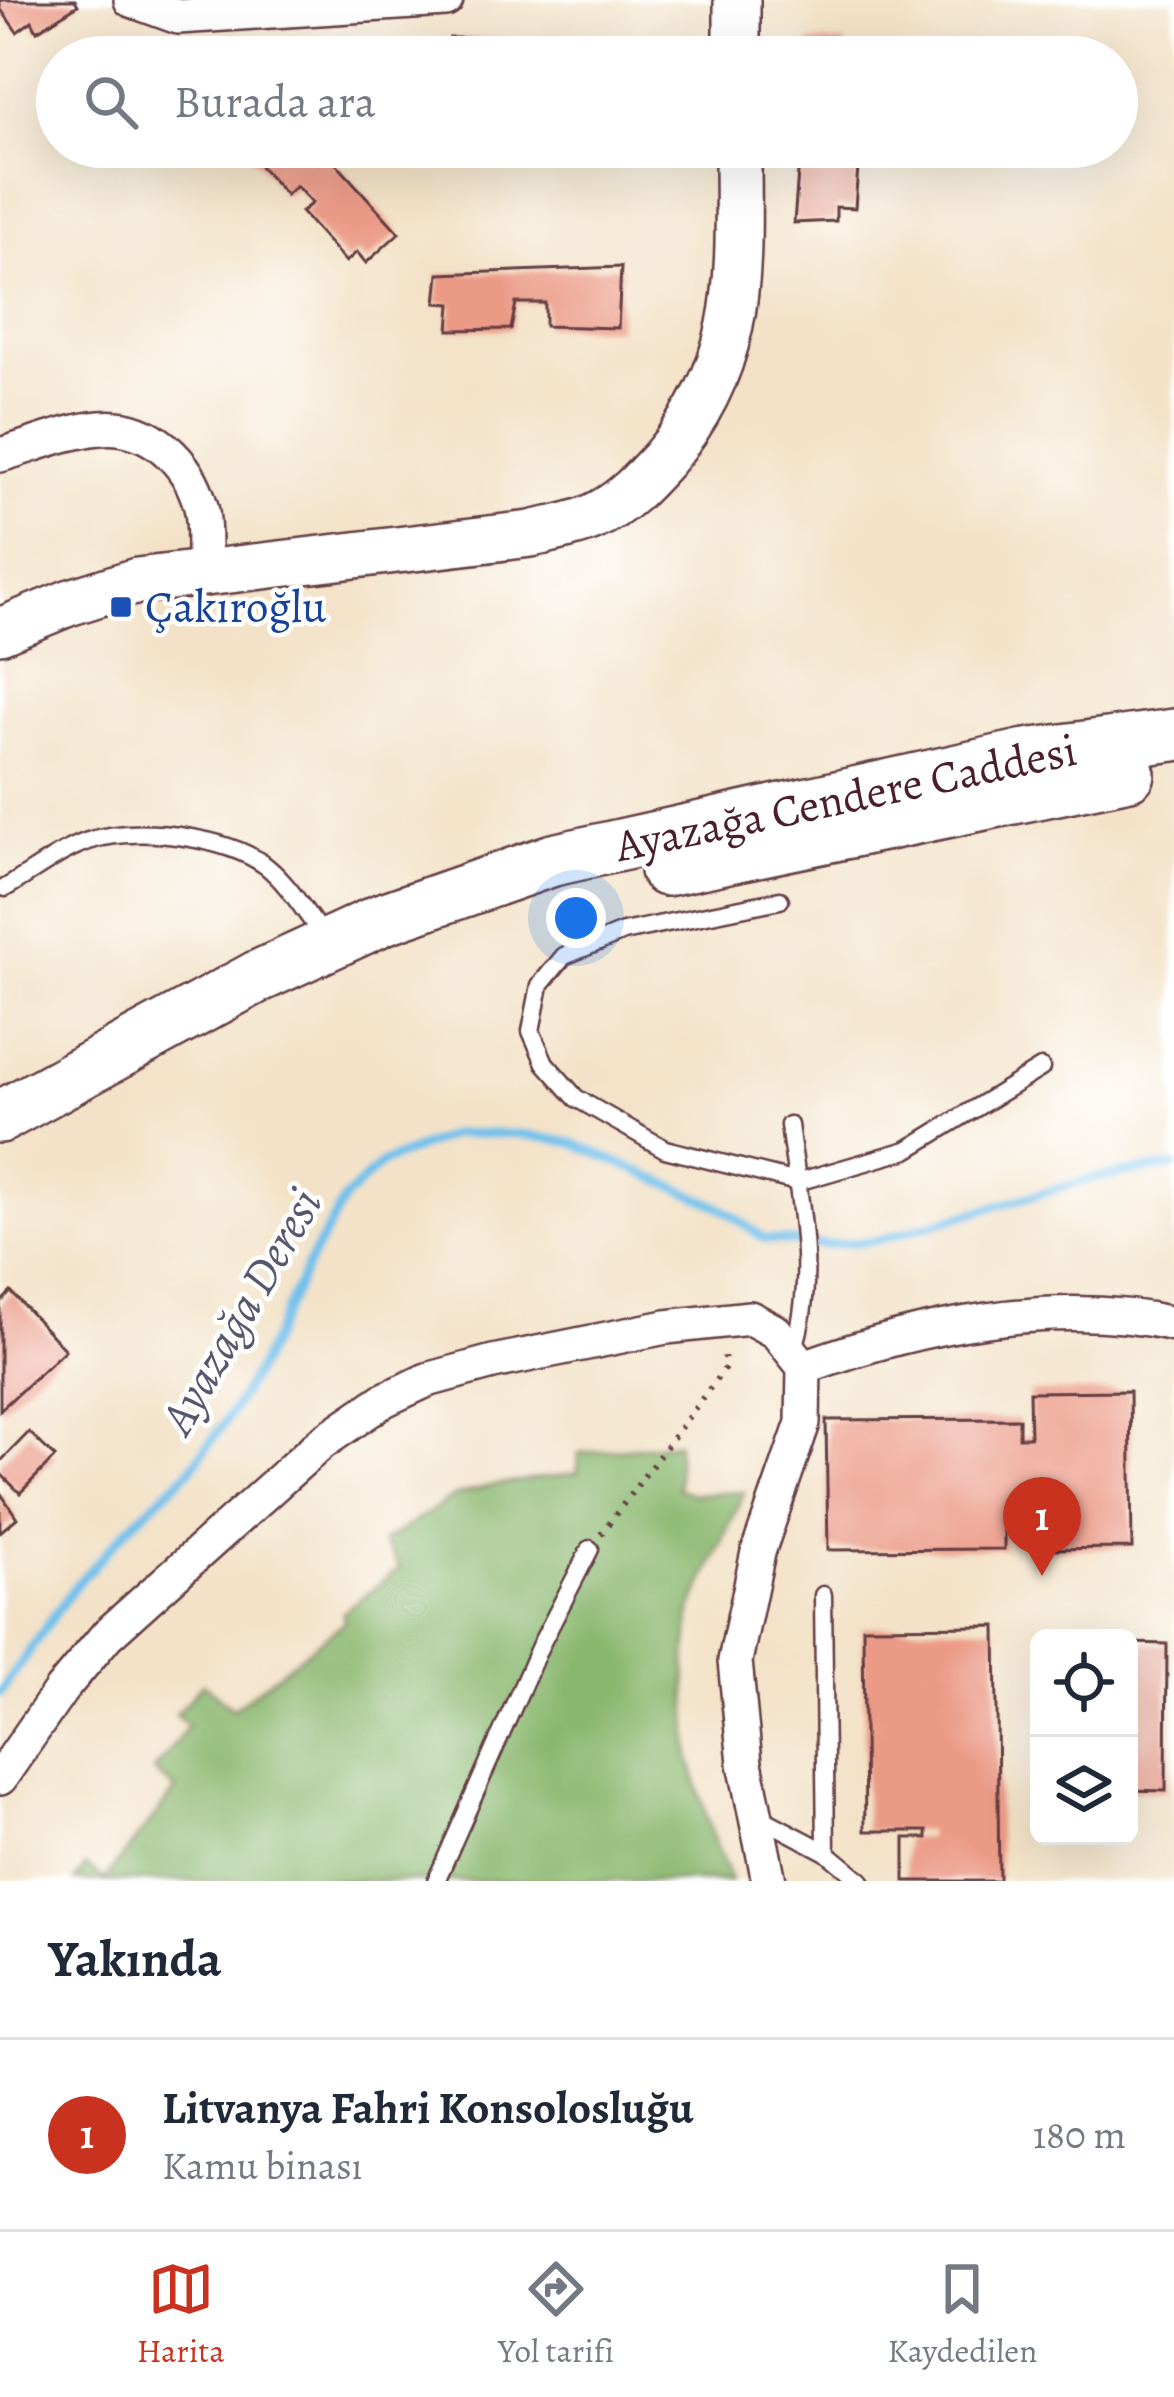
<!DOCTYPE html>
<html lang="tr">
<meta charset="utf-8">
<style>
body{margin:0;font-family:Alegreya,serif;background:#f2f2f3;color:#1f2937}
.controls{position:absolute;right:36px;bottom:36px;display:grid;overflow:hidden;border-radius:18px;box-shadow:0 12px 48px #0002}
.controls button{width:108px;height:108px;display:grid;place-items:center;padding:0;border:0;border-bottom:3px solid #e0e1e3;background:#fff;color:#1f2937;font:60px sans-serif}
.you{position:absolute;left:576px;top:918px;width:42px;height:42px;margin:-30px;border:9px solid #fff;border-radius:50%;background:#1a73e8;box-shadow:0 0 0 18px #1a73e833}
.badge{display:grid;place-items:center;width:78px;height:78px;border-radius:50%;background:#c8321e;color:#fff;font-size:39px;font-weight:700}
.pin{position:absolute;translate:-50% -99px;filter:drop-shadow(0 3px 6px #0008)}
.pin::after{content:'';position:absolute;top:63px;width:42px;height:36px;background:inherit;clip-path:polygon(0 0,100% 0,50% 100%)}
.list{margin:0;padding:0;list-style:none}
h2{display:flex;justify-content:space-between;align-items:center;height:156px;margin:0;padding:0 48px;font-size:51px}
h2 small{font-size:39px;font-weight:400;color:#747a83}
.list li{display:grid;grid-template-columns:78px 1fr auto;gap:36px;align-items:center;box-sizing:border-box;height:192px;padding:0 48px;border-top:3px solid #e0e1e3}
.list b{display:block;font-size:45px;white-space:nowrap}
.list p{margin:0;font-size:39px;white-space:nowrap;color:#747a83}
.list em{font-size:39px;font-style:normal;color:#747a83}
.icon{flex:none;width:66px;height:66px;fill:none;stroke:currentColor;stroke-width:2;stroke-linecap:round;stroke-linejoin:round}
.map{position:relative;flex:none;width:1174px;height:1881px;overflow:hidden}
.search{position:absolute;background:#fff;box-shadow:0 12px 48px #0002;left:36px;right:36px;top:36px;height:132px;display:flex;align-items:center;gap:30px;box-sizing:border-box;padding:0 42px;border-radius:66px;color:#747a83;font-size:45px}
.sheet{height:348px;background:#fff}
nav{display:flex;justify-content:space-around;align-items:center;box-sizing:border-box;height:168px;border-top:3px solid #e0e1e3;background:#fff;font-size:33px;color:#747a83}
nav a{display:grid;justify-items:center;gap:6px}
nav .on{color:#c8321e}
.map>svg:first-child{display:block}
.forest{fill:#8ab76e;stroke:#6a6b4c;stroke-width:3}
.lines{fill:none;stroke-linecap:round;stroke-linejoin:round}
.stream{stroke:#70c0eb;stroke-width:9}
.building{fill:#eb9a86}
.lane-casing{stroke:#633c42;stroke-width:21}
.street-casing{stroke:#633c42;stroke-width:38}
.secondary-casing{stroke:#633c42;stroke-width:50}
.primary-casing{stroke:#633c42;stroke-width:56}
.path{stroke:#633c42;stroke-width:6;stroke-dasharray:3 9;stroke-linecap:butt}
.lane{stroke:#fff;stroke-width:16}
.street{stroke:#fff;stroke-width:33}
.secondary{stroke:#fff;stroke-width:45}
.primary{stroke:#fff;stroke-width:51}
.transit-dot{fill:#1a4fb4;stroke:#fff;stroke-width:4.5}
.labels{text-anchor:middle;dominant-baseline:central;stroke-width:9;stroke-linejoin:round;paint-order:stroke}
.transit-label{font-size:45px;fill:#164399;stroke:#fff;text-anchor:start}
.street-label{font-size:45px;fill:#4a1f2b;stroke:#fff}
.water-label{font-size:48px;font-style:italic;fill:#57576e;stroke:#fff}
</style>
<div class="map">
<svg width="1174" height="1881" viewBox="0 0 1174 1881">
<rect width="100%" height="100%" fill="#fff"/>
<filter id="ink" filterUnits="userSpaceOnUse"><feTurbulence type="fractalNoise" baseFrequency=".00833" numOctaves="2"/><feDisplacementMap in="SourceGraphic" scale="24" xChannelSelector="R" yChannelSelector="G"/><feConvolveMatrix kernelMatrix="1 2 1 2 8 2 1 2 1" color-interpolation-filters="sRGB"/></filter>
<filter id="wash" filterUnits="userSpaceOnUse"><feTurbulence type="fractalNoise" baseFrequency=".004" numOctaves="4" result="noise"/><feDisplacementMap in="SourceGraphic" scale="48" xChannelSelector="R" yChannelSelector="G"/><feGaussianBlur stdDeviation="2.7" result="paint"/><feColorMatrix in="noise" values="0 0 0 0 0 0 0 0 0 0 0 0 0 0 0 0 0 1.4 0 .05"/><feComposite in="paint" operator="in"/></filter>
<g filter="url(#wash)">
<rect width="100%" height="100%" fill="#f3e2c7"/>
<!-- forest -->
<path class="forest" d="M 677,1443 L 678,1489 L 692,1494 L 744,1492 L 691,1611 L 686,1665 L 690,1759 L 712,1835 L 731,1881 L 75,1881 L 86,1866 L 105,1879 L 176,1790 L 154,1771 L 188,1726 L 176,1714 L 203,1683 L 233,1709 L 344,1622 L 343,1612 L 400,1568 L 383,1542 L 455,1496 L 490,1486 L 578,1473 L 579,1453 Z"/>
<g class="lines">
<!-- stream -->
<path class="stream" d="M 0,1693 L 74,1587 L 128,1528 L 188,1472 L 226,1421 L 261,1362 L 310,1260 L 345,1198 L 382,1163 L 453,1134 L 521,1134 L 573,1143 L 719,1206 L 765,1239 L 822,1245 L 874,1241 L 1094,1178 L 1174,1166"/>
</g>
<g id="blocks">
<!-- building -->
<path class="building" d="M 0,0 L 75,0 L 78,5 L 37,31 L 32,21 L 17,32 L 0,8 Z
M 540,37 L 608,37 L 606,51 L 629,50 L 628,57 L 541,57 Z
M 450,38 L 512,39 L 511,57 L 434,57 L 433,50 L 452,50 Z
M 808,42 L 845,42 L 844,57 L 807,57 Z
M 243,147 L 321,147 L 399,233 L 366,263 L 357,252 L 346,262 L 301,212 L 312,203 L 296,186 L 286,195 Z
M 800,147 L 842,147 L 859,153 L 855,208 L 836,207 L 836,221 L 794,223 Z
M 621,267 L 618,328 L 545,326 L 545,303 L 516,303 L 511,329 L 449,330 L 451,304 L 436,303 L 439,274 Z
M 11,1292 L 65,1350 L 0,1410 L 0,1303 Z
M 1130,1391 L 1132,1548 L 1033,1549 L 1033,1512 L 1004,1513 L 1004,1549 L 828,1550 L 826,1420 L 1019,1419 L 1019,1437 L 1030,1437 L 1029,1392 Z
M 29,1432 L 55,1457 L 20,1493 L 0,1473 L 0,1462 Z
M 0,1492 L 17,1518 L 0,1532 Z
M 996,1626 L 999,1881 L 905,1881 L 905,1838 L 927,1838 L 927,1831 L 865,1831 L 863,1627 Z
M 1129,1643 L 1167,1644 L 1166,1791 L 1129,1790 Z"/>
</g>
</g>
<g filter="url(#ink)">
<use href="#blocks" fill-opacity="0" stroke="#633c42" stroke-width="3"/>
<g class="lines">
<defs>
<path id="lane" d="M 5,888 C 32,873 64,847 95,839 C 140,826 228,837 266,866 C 289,884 307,916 325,938
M 780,900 L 623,932 L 564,956 L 540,985 L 531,1031 L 545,1063 L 576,1098 L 665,1149 L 797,1182 L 907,1150 L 1041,1068
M 789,1125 C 799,1199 818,1279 793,1351
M 823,1595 L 826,1852
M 756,1815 L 826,1852 L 861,1881
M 436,1881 L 540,1646 L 590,1549"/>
<path id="street" d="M 131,0 L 178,17 L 446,0
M 0,455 C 32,446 67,431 100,428 C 149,423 189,461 201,507 C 206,527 203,552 204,573
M 804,1367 C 917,1326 1055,1297 1174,1324
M 0,1778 L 61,1690 L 107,1635 L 321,1443 L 384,1400 L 427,1380 L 493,1362 L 666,1327 L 750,1318 L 776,1332 L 804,1367 L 803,1423 L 758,1552 L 735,1661 L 745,1763 L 769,1881"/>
<path id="secondary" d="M 737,0 L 737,57
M 0,631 L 68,603 L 137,581 L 531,534 C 551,529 574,526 593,517 C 622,504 642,482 663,459 C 748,360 738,269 738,147"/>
<path id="primary" d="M 666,870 L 1129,774
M 0,1117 L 257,977 L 383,919 L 553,860 L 1026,755 L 1174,735"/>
</defs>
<!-- lane casing -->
<use href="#lane" class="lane-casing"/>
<!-- street casing -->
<use href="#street" class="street-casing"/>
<!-- secondary casing -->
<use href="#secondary" class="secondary-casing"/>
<!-- primary casing -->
<use href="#primary" class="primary-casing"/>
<!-- path -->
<path class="path" d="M 601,1534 L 725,1368 L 724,1349"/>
<!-- lane -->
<use href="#lane" class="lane"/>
<!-- street -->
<use href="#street" class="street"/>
<!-- secondary -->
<use href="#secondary" class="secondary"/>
<!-- primary -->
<use href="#primary" class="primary"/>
</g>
</g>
<!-- markers -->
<rect class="transit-dot" x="109" y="595" width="24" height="24" rx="6"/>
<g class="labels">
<!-- transit labels -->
<g class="transit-label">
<text x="145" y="607">Çakıroğlu</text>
</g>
<!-- street labels -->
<g class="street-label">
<text transform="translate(846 798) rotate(-12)">Ayazağa Cendere Caddesi</text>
</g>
<!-- water labels -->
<g class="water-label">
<text transform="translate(241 1311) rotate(-60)">Ayazağa Deresi</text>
</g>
</g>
</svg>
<div class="controls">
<button><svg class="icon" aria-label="locate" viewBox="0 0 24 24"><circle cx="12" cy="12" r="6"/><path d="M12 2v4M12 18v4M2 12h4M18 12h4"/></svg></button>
<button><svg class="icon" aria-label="layers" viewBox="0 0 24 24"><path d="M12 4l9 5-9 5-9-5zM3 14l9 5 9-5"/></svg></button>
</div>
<div class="you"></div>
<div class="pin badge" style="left:1042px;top:1576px">1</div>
<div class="search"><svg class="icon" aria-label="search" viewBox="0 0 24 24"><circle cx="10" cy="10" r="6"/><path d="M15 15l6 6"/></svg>Burada ara</div>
</div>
<section class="sheet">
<h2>Yakında<small></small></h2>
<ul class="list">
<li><span class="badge">1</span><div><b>Litvanya Fahri Konsolosluğu</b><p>Kamu binası</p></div><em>180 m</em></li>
</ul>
</section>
<nav>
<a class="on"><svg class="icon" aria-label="map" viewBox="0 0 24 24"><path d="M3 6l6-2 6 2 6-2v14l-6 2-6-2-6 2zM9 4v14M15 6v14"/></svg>Harita</a>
<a><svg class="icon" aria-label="directions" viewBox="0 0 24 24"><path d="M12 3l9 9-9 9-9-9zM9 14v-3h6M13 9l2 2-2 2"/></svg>Yol tarifi</a>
<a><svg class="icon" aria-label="saved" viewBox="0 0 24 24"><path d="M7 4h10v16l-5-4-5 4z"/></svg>Kaydedilen</a>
</nav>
